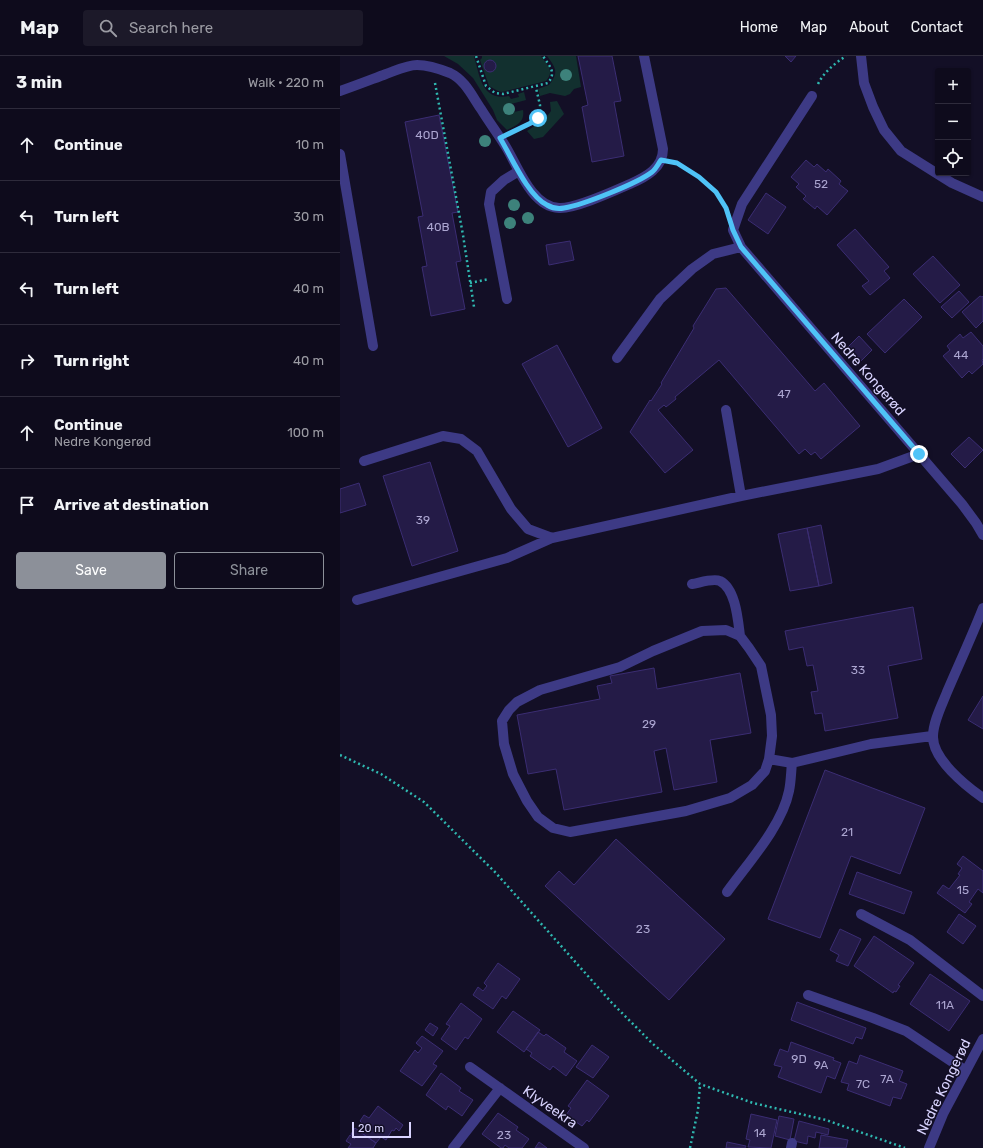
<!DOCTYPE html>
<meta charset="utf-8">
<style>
body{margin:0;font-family:Rubik,sans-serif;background:#1c1929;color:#f1f3f6}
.controls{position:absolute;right:12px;top:12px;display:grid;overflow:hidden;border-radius:4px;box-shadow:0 1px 3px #0004}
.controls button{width:36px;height:36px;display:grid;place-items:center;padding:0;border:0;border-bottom:1px solid #2e2b3b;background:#0e0b1c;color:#f1f3f6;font:20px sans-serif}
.scale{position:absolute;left:12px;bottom:10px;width:59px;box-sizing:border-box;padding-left:4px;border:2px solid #d9d4ff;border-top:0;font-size:11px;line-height:14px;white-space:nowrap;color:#d9d4ff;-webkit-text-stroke:3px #130f26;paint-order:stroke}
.stop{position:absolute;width:12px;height:12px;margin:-9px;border:3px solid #4fc3f7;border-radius:50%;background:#fff}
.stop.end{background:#4fc3f7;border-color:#fff;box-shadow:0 1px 4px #0008}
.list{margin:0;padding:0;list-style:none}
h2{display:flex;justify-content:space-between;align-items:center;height:52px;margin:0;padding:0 16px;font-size:17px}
h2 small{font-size:13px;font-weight:400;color:#9b9ba3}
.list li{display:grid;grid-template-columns:26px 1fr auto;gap:12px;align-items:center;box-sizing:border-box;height:72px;padding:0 16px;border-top:1px solid #2e2b3b}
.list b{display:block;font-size:15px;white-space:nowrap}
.list p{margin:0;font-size:13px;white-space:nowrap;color:#9b9ba3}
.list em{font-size:13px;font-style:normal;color:#9b9ba3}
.actions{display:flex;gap:8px;padding:12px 16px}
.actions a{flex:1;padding:9px 0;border:1px solid #8c9099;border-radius:4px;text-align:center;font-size:14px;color:#8c9099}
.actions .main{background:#8c9099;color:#fff}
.icon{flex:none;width:22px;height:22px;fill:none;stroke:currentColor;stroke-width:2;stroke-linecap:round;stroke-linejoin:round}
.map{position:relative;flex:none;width:643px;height:1092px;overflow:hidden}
header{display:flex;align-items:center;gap:24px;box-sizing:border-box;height:56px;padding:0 20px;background:#0e0b1c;border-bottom:1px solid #2e2b3b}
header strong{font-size:19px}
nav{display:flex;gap:22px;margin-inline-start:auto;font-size:14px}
.search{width:280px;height:36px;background:#1c1929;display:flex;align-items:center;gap:10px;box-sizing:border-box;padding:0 14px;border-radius:4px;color:#9b9ba3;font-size:15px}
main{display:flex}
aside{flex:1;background:#0e0b1c}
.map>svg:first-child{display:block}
.green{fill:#12302f}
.building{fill:#241b47;stroke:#3b2d73}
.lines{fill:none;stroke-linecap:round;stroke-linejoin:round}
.path{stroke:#2fb8b0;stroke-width:2.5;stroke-dasharray:2 3;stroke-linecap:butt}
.minor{stroke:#3d3a85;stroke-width:10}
.tree{fill:#3d827b}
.route{stroke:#4fc3f7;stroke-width:5}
.labels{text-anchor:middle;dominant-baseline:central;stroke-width:3;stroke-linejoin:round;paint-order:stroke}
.number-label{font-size:12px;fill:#aca6d1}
.street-label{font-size:14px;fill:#d9d4ff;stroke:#130f26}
</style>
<header>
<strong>Map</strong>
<div class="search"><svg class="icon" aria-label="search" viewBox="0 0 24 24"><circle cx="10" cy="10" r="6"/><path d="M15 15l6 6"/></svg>Search here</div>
<nav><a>Home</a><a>Map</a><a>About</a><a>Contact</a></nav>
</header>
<main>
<aside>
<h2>3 min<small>Walk · 220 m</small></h2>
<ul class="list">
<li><svg class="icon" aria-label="ahead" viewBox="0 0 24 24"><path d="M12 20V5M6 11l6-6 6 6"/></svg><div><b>Continue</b></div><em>10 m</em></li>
<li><svg class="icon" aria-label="left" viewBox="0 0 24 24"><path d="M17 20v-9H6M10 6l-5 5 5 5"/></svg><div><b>Turn left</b></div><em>30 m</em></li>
<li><svg class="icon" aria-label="left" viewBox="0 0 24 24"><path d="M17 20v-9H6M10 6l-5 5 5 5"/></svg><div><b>Turn left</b></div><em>40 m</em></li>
<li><svg class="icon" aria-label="right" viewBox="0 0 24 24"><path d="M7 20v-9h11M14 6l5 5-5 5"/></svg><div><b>Turn right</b></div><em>40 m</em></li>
<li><svg class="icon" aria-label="ahead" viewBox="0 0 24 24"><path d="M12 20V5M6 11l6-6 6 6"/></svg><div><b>Continue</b><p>Nedre Kongerød</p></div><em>100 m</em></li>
<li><svg class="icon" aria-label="arrive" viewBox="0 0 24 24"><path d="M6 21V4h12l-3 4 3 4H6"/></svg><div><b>Arrive at destination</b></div></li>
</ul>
<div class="actions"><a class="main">Save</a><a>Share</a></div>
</aside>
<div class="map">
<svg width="643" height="1092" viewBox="0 0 643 1092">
<rect width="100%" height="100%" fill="#130f26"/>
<!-- green -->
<path class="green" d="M 104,0 L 134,0 C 140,20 141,45 169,40 L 171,43 L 179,41 L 178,38 L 184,36 L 186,44 L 171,48 L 174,56 L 183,54 C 185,66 177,69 167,74 L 157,64 L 153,54 L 133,22 L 118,8 Z
M 142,0 L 201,0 C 207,9 215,15 206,25 L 162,36 L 158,35 L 149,30 L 140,4 L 142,2 Z
M 207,0 L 236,0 L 241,31 L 234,33 L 230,38 L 225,40 L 210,37 L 200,40 L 198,33 L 209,29 C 219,16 216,12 207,0 Z
M 217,45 L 224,58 L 203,81 L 194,83 L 187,75 L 205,63 L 211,55 L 210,46 Z"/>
<!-- building -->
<path class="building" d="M 238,0 L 272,0 L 281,45 L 274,46 L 284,100 L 252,106 L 242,51 L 248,49 Z
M 445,0 L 456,0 L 451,6 Z
M144 10a6 6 0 1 1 12 0a6 6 0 1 1-12 0Z
M 99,59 L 118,156 L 112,157 L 121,205 L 116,206 L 125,253 L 91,260 L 82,211 L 87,210 L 78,161 L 83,160 L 65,66 Z
M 466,104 L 474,111 L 477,108 L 486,116 L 488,113 L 501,125 L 499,128 L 508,135 L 487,159 L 477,150 L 475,153 L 463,143 L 466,140 L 456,131 L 459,128 L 451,121 Z
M 426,137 L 446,151 L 428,178 L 408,164 Z
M 515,173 L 549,211 L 544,215 L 550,222 L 530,239 L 522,230 L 529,225 L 497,189 Z
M 230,185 L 234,204 L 209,209 L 206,189 Z
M 593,200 L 620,229 L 600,247 L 573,218 Z
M 386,232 L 475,335 L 484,327 L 520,370 L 481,403 L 475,396 L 471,399 L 465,393 L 459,398 L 379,304 L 335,341 L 336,343 L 326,351 L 324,349 L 318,354 L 353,394 L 325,417 L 290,376 L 310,344 L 311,345 L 322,328 L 321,327 L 354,272 L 353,270 L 376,233 Z
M 619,235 L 629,246 L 612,262 L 601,251 Z
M 640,240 L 642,241 L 643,240 L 643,265 L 636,272 L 622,256 Z
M 564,243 L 582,261 L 545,297 L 527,278 Z
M 631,276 L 643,290 L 643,303 L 642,304 L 643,308 L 632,318 L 629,315 L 622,322 L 603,300 L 610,294 L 607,290 L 620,278 L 623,282 Z
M 519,280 L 532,294 L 521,305 L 508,291 Z
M 217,289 L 262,372 L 228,391 L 182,308 Z
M 629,381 L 643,394 L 625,412 L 611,398 Z
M 90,406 L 118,495 L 72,510 L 43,420 Z
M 19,427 L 26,449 L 0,457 L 0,433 Z
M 481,469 L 492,527 L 479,530 L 467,472 Z
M 467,472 L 479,530 L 450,535 L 438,478 Z
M 573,551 L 582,603 L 548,610 L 558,662 L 485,675 L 482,657 L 475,658 L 471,636 L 478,635 L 473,609 L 467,610 L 463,591 L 449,594 L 445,575 Z
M 314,612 L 317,633 L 400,617 L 411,677 L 370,684 L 377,726 L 334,734 L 326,692 L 314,695 L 322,736 L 224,754 L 216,713 L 188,718 L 177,659 L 260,643 L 257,630 L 272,627 L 270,620 Z
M 643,640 L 643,673 L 628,664 Z
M 485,714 L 585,752 L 560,818 L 511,800 L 480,882 L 428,863 Z
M 276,783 L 385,883 L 329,944 L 205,830 L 219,815 L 234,829 Z
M 623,800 L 643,815 L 643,837 L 638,833 L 629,846 L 632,848 L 625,857 L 597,837 L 603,829 L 609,833 L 620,819 L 618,818 L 622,812 L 617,808 Z
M 517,816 L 572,836 L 564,858 L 509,838 Z
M 619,858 L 636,870 L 623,888 L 607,876 Z
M 500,873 L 521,883 L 508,910 L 496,905 L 499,899 L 490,894 Z
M 534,880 L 574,907 L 558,929 L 560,930 L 556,936 L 554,935 L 553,937 L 514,910 Z
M 158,907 L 180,923 L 166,943 L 162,940 L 153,953 L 133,939 L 138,931 L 143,935 L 147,930 L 144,927 Z
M 590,918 L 630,945 L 609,975 L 570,948 Z
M 457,946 L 526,972 L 522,983 L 516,981 L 513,988 L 451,964 Z
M 121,947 L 142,963 L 128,983 L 125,981 L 116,994 L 101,983 L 110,970 L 106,968 Z
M 173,955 L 200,974 L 184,996 L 157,976 Z
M 90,967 L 98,972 L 93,980 L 85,974 Z
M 198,976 L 204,980 L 206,978 L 226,992 L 224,996 L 237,1005 L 226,1020 L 213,1010 L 210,1014 L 190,1000 L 192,997 L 186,993 Z
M 82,980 L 103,995 L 93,1008 L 97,1010 L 82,1030 L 60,1015 L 75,994 L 78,997 L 82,992 L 76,987 Z
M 451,986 L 494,1002 L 493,1004 L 501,1007 L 495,1023 L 487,1020 L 481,1037 L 438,1021 L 442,1011 L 434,1009 L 440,993 L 448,996 Z
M 252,989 L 269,1001 L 253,1022 L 236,1011 Z
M 520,999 L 563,1015 L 559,1025 L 567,1028 L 561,1043 L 553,1041 L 550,1050 L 507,1034 L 509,1028 L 501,1026 L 509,1005 L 517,1008 Z
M 101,1017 L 121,1032 L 119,1035 L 133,1044 L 122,1060 L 108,1050 L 106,1054 L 86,1039 Z
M 247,1024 L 269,1040 L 249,1066 L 247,1064 L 242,1070 L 226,1059 L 231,1052 L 228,1050 Z
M 38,1050 L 63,1069 L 59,1075 L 56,1072 L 54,1075 L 52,1074 L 46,1084 L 41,1081 L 36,1087 L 20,1076 L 25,1070 L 20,1065 L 24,1059 L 29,1062 Z
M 158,1057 L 178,1071 L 176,1074 L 189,1083 L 182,1092 L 169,1092 L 165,1089 L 163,1092 L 161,1092 L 142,1078 Z
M 411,1058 L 437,1064 L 431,1092 L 408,1091 L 410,1084 L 406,1083 Z
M 439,1060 L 454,1063 L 450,1084 L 435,1080 Z
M 459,1065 L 489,1073 L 488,1079 L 476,1076 L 475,1082 L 468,1080 L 467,1088 L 454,1085 Z
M 15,1072 L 36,1087 L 33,1092 L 8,1092 L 11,1088 L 6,1085 L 10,1079 L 15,1083 L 11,1078 Z
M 481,1079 L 508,1084 L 506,1092 L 479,1092 Z
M 199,1086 L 207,1092 L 195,1092 Z
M 387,1086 L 406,1090 L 405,1092 L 386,1092 Z"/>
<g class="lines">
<!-- path -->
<path class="path" d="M 136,0 L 146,30 L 155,37 L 163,38 L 208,27 C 217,16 209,10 203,0
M 95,27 L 123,179 L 134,251
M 478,28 C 484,16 494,8 506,0
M 173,75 L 193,66 L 200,57 L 200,49 L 196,32
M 335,107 L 359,121 L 376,136 L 386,151
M 130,227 L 149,223
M 0,699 L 41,718 L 84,746 L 155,816 L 272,947 L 313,988 L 360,1028 L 413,1047 L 486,1064 L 565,1092
M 350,1092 L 358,1054 L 360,1028"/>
<!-- minor -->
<path class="minor" d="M 521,0 L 524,27 L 533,51 L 544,74 L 561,95 L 612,127 L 643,141
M 0,35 C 15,30 30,24 46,18 C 55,15 67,9 77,9 C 88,9 100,13 110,17 C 125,24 132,40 141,53 C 149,66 158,78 166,91 C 178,111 192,151 219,152 C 235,153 274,135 290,128 C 306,121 323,112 323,93 L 304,0
M 472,40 L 402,148 L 393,174 L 401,191 L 622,448 L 636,467 L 643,479
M 0,98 L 33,290
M 167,243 L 149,148 L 151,136 L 164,124 L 179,115
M 277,302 L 320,243 L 352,213 L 373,198 L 401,191
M 386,354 L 401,440
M 24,405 L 103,380 L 121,383 L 137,395 L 171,453 L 188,473 L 212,482 L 401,440 L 538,413 L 579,398
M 352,528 C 359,527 373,522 380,525 C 396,533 398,565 400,580
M 17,544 L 167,502 L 212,482
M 643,552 C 632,580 619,608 607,636 C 602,649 593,666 593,680 C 592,703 626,730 643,742
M 386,574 L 400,580 L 409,592 L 421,610 L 431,659 L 432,680 L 429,703 L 425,715 L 412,729 L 390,742 L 346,755 L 230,776 L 213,772 L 198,761 L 187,745 L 173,718 L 164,688 L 162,665 L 169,654 L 177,646 L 200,634 L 280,611 L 313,595 L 362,575 Z
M 429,703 L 452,707 L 531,688 L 592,680
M 387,836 C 408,807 442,770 449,735 C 451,726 451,716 452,707
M 521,858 L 570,884 L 643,940
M 468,939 L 533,962 L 566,975 L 626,1015
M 130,1011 L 244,1092
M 113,1092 L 160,1032
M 451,1092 L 452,1087
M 589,1092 L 603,1058 L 643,983"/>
</g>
<!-- trees -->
<g class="tree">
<circle cx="226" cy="19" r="6"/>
<circle cx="169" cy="53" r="6"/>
<circle cx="145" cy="85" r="6"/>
<circle cx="174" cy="149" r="6"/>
<circle cx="188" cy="162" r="6"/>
<circle cx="170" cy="167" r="6"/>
</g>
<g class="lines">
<!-- route -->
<path class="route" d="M 198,62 L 193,66 L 160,82 C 171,100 188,140 207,149 C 212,152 219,153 224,152 C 243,149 298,127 312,116 C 316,113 318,108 321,104 L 337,107 L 359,121 L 376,136 L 386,152 L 393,174 L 401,191 L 579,398"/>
</g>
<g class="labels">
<!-- number labels -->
<g class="number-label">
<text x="87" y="79">40D</text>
<text x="481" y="128">52</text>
<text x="98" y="171">40B</text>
<text x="621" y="299">44</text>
<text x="444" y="338">47</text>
<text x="83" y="464">39</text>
<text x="518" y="614">33</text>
<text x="309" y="668">29</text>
<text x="507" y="776">21</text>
<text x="623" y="834">15</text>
<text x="303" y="873">23</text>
<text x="605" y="949">11A</text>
<text x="459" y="1003">9D</text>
<text x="481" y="1009">9A</text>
<text x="547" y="1023">7A</text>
<text x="523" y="1028">7C</text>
<text x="420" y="1077">14</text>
<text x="164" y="1079">23</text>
</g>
<!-- street labels -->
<g class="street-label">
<text transform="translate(528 318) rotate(49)">Nedre Kongerød</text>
<text transform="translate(604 1031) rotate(-64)">Nedre Kongerød</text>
<text transform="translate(210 1051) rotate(35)">Klyveekra</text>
</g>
</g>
</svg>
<div class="controls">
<button>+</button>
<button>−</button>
<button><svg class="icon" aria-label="locate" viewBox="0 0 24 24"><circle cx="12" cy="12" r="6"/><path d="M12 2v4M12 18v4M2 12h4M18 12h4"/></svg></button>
</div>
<div class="scale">20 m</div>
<div class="stop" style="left:198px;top:62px"></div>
<div class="stop end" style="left:579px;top:398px"></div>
</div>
</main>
